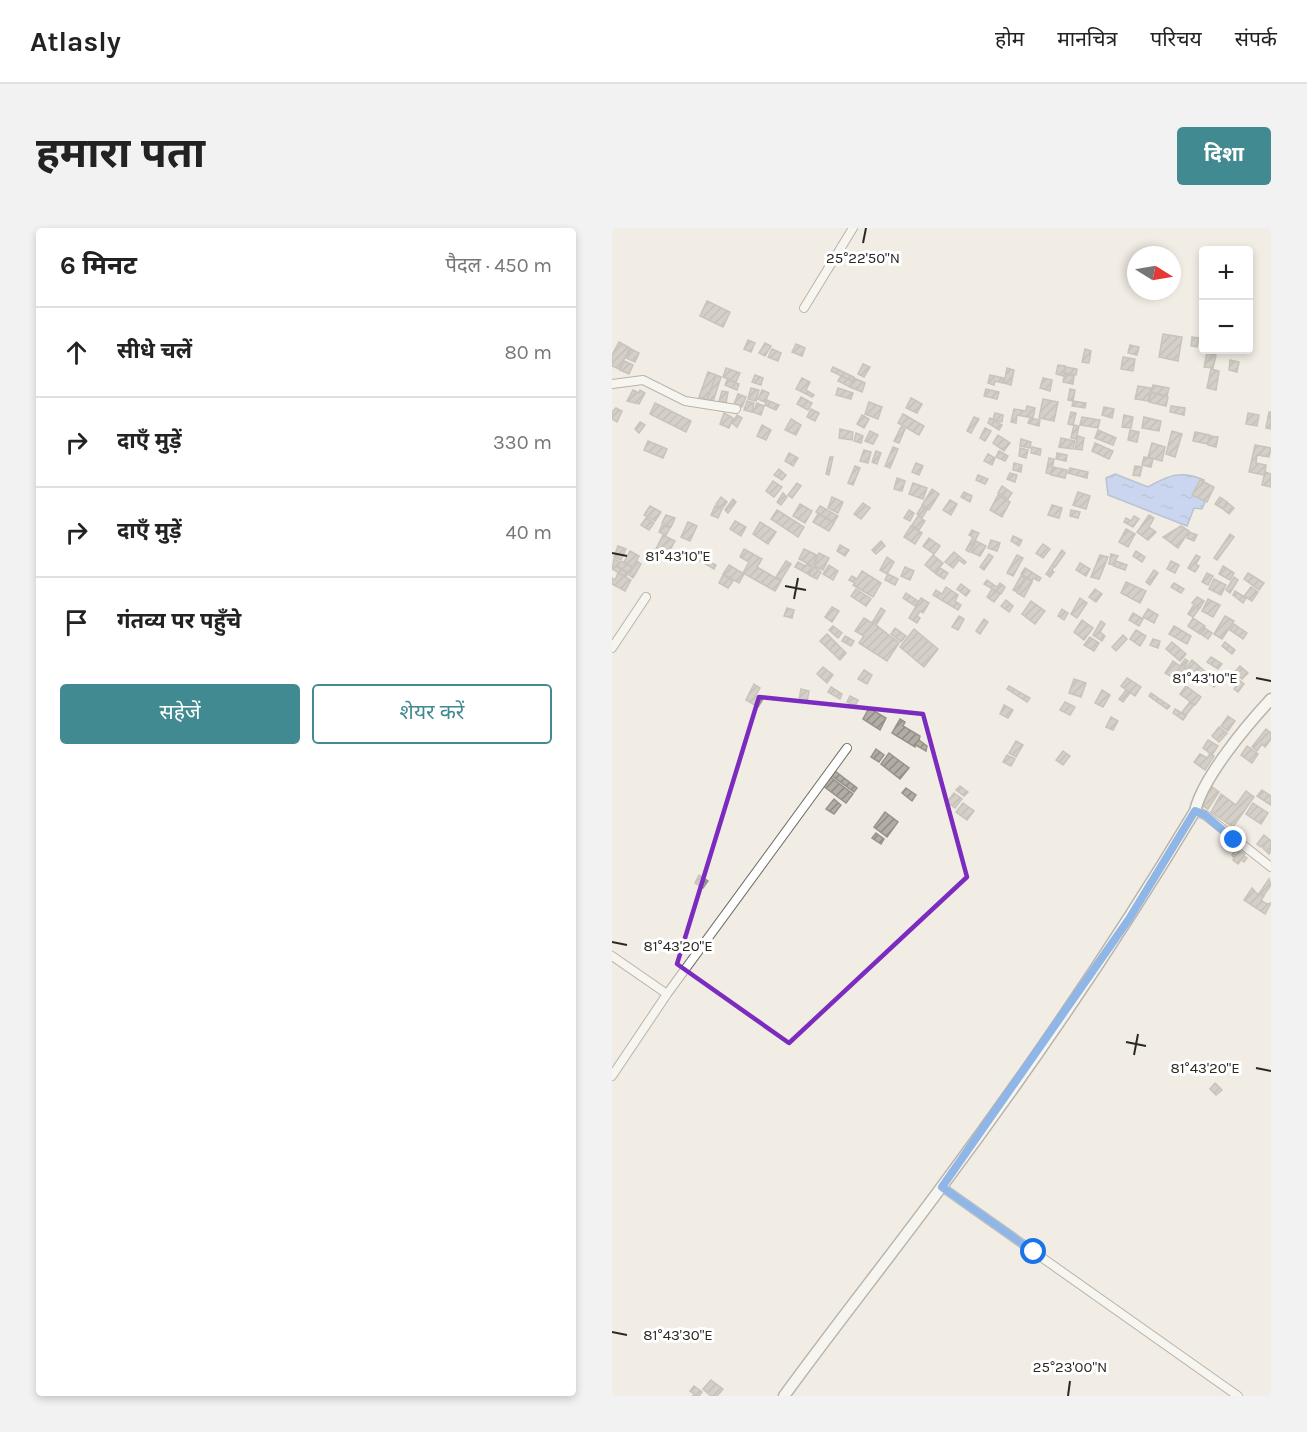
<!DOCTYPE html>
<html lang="hi">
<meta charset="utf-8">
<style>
body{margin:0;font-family:Karla,"Noto Sans Devanagari",sans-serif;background:#f2f2f2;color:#222}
.controls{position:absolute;right:18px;top:18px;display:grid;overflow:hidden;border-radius:6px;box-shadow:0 3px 9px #0003}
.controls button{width:54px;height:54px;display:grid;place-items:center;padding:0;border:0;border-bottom:2px solid #e0e0e0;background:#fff;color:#222;font:30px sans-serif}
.compass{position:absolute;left:515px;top:18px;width:54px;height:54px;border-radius:50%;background:#fff;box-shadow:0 3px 9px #0003;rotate:101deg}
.stop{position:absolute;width:18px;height:18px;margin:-14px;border:4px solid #1a73e8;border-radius:50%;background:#fff}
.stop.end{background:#1a73e8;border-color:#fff;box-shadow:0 2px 6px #0008}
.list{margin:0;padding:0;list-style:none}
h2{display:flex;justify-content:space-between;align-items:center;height:78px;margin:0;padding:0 24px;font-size:26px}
h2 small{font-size:20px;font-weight:400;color:#767676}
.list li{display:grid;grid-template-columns:39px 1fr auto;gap:18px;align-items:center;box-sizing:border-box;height:90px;padding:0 24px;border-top:2px solid #e0e0e0}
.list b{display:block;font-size:22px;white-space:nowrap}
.list em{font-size:20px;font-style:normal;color:#767676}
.actions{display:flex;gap:12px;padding:18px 24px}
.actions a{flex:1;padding:14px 0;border:2px solid #428a91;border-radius:6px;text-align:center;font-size:21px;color:#428a91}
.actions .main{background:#428a91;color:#fff}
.icon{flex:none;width:33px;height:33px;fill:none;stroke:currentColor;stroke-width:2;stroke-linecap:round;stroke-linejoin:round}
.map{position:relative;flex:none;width:659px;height:1168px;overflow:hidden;border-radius:6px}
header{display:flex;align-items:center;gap:36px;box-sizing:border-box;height:84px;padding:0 30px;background:#fff;border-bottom:2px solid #e0e0e0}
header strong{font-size:28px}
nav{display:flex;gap:33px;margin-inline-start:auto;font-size:21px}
.intro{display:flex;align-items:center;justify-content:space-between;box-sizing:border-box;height:144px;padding:0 36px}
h1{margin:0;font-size:42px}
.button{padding:15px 27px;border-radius:6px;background:#428a91;color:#fff;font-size:21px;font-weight:700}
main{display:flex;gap:36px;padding:0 36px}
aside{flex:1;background:#fff;border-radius:6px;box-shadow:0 3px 9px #0003}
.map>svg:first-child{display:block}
.water{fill:url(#water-ripples);stroke:#798fbc;stroke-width:1.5}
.building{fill:url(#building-hatch);stroke:#97938b;stroke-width:1.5}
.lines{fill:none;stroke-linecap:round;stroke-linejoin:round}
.minor-casing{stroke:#736f67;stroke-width:10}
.tertiary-casing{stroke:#736f67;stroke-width:13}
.minor{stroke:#fff;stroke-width:8}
.tertiary{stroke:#fff;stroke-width:10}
.route{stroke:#1a73e8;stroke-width:8}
.marked{fill:none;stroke:#7b2cbf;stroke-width:4.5;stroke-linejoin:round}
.ticks{fill:none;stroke:#2a2825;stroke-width:2}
.ticks-label{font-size:15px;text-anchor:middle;fill:#2a2825;stroke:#fff;stroke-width:6;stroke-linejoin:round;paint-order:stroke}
</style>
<header>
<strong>Atlasly</strong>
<nav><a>होम</a><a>मानचित्र</a><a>परिचय</a><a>संपर्क</a></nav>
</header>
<div class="intro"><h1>हमारा पता</h1><a class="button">दिशा</a></div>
<main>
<aside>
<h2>6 मिनट<small>पैदल · 450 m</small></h2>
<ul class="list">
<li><svg class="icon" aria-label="ahead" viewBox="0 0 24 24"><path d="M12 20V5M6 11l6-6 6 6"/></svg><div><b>सीधे चलें</b></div><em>80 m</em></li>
<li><svg class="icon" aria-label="right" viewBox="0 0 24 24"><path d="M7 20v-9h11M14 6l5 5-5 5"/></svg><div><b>दाएँ मुड़ें</b></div><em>330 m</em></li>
<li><svg class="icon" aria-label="right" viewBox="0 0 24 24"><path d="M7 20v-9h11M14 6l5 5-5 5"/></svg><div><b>दाएँ मुड़ें</b></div><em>40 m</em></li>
<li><svg class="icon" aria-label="arrive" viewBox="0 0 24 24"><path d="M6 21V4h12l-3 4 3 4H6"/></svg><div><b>गंतव्य पर पहुँचे</b></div></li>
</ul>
<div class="actions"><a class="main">सहेजें</a><a>शेयर करें</a></div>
</aside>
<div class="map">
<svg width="659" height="1168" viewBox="0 0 659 1168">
<defs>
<pattern id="water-ripples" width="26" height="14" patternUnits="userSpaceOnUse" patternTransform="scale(1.5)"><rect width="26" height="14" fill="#9bbbfd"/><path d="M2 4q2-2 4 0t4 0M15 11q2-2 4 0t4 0" fill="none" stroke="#7f98cd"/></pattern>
<pattern id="building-hatch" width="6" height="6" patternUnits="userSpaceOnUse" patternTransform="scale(1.5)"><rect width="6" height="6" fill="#b1aca4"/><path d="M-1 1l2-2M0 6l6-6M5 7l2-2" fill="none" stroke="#908c85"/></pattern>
</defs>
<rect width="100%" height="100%" fill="#f1ece4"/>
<!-- water -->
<path class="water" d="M 503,246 L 536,259 C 557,247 569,242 592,252 L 583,267 L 593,274 L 590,281 L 582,280 L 575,298 L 496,267 L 494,250 Z"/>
<!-- building -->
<path class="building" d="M 95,73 L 118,84 L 111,99 L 88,88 Z
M 551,106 L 570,109 L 566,133 L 547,129 Z
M 580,109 L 587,110 L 585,119 L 579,118 Z
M 136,112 L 143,115 L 139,124 L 132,121 Z
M 7,114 L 18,120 L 7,141 L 0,138 L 0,127 Z
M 153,115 L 159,118 L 153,128 L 147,125 Z
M 184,116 L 193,120 L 190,128 L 180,124 Z
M 518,117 L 527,119 L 525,127 L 516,125 Z
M 19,121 L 27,125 L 23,134 L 14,130 Z
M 160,121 L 169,125 L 166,133 L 156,129 Z
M 473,121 L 479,123 L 477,135 L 470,134 Z
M 595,125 L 604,127 L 601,140 L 592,139 Z
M 511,129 L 523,131 L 521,143 L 509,141 Z
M 618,132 L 627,134 L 625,144 L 617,142 Z
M 12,133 L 21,137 L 17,146 L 8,142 Z
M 251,136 L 258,139 L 252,149 L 246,146 Z
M 446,137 L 453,138 L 452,148 L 444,146 Z
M 221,139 L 242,149 L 240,153 L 219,143 Z
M 454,139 L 465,141 L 464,147 L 452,145 Z
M 114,140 L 128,145 L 124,154 L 111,149 Z
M 395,140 L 402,142 L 399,157 L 392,155 Z
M 599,141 L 607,143 L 604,162 L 595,160 Z
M 96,144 L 104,147 L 95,172 L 87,169 Z
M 453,146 L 462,148 L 461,156 L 451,154 Z
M 104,147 L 109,149 L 101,174 L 95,172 Z
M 143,147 L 151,150 L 149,157 L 140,154 Z
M 378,147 L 392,150 L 391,155 L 383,153 L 382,157 L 376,155 Z
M 229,148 L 240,153 L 238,159 L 226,153 Z
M 190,150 L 198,154 L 194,162 L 202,167 L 200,169 L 184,161 Z
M 242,150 L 253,155 L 250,164 L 238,159 Z
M 431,150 L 440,152 L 438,163 L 428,160 Z
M 115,152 L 127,156 L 125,162 L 113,157 Z
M 541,157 L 557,160 L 555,168 L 539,164 Z
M 526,158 L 539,160 L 536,173 L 523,171 Z
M 139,160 L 147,162 L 144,173 L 136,171 Z
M 226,160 L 241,165 L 239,171 L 224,167 Z
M 374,161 L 387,164 L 385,171 L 372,168 Z
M 458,161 L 463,162 L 461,173 L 456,172 Z
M 21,162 L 27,165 L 28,162 L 33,165 L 27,176 L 15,173 Z
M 150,162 L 157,165 L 153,174 L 146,171 Z
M 110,163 L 116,164 L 114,175 L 107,173 Z
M 539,165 L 556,169 L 554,178 L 537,174 Z
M 126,166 L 134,169 L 130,179 L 122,176 Z
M 189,169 L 200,175 L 196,182 L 185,176 Z
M 299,170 L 310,176 L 305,185 L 294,180 Z
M 431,171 L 446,174 L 442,193 L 427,190 Z
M 155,172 L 167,177 L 164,182 L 153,177 Z
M 135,173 L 142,175 L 140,184 L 132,182 Z
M 461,173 L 474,175 L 473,180 L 460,178 Z
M 257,174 L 270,179 L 266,191 L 253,186 Z
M 43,175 L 79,193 L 74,204 L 38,186 Z
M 145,175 L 152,178 L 149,187 L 141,184 Z
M 415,178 L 423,180 L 421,190 L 405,187 L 404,195 L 399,194 L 402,181 L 414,183 Z
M 559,178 L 573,180 L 572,187 L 558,184 Z
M 492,179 L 502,181 L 500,190 L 490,187 Z
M 4,180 L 10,183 L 5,194 L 0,191 L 0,184 Z
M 199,181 L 207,185 L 203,193 L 195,189 Z
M 459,184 L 464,185 L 461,197 L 456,196 Z
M 657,184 L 659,184 L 659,201 L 654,200 Z
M 112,185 L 121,190 L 117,200 L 108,196 Z
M 383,185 L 391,187 L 390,194 L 381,191 Z
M 636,185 L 647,187 L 645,198 L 634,196 Z
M 291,186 L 312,198 L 307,207 L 286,195 Z
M 125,187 L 130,190 L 125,199 L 120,195 Z
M 250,187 L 257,191 L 252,200 L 245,196 Z
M 512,187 L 521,189 L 519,200 L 510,199 Z
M 362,189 L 367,191 L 359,205 L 355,203 Z
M 470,189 L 488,192 L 486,200 L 468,197 Z
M 532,189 L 549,193 L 547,203 L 530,200 Z
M 378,190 L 390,197 L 387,202 L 376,195 Z
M 418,190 L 428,192 L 427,198 L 416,195 Z
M 179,191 L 189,197 L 184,207 L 173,202 Z
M 28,194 L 33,197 L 27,205 L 23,201 Z
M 150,197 L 159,202 L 154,212 L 145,208 Z
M 462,197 L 467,198 L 464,211 L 459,210 Z
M 289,199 L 293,201 L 287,215 L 282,213 Z
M 373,200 L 379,203 L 373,213 L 368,210 Z
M 228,201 L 241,204 L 240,212 L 227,210 Z
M 486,202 L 504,210 L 501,217 L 483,210 Z
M 518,202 L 527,204 L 525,214 L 516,212 Z
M 258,203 L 266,207 L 261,216 L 253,213 Z
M 560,203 L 570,206 L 563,229 L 554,226 Z
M 583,204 L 598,207 L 596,216 L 581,213 Z
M 244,205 L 251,208 L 249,215 L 242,213 Z
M 386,207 L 398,215 L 392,223 L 381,215 Z
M 466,208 L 472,210 L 470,222 L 463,221 Z
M 598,208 L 606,209 L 604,219 L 596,217 Z
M 449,210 L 463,213 L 461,221 L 447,219 Z
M 409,211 L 419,214 L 418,220 L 408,218 Z
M 36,213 L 55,221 L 51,230 L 32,222 Z
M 483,215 L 501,223 L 497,231 L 480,223 Z
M 540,215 L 553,219 L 550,233 L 536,229 Z
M 643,217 L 659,220 L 657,229 L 645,227 L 644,235 L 654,237 L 653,247 L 637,244 Z
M 281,219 L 286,221 L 278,240 L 273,238 Z
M 420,219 L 429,221 L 428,227 L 419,225 Z
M 408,220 L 416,222 L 414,230 L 407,228 Z
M 252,222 L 259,224 L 256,235 L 248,233 Z
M 264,223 L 269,225 L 265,236 L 260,234 Z
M 387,223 L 396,228 L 393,233 L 384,229 Z
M 177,225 L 186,230 L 181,238 L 173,233 Z
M 445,225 L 455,227 L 454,233 L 444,231 Z
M 376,226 L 383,230 L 380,237 L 372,233 Z
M 218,229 L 221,229 L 217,247 L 214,246 Z
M 532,229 L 541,231 L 539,239 L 530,237 Z
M 437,230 L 442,231 L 439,246 L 434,245 Z
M 304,235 L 311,238 L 307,247 L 300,244 Z
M 402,235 L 410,237 L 409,244 L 401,242 Z
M 243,238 L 248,240 L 241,257 L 236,255 Z
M 523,238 L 530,239 L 528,248 L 521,247 Z
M 441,239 L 455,242 L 453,250 L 439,247 Z
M 458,240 L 476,244 L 475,250 L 456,245 Z
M 167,241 L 174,247 L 170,252 L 162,247 Z
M 653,244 L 659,246 L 659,259 L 650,257 Z
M 398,245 L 405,247 L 403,254 L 395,251 Z
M 366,247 L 376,251 L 373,256 L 364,252 Z
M 285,250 L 293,253 L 290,263 L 282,261 Z
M 588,252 L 602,259 L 595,274 L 580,267 Z
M 161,253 L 170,259 L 162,269 L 154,263 Z
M 185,255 L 189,258 L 180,270 L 176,267 Z
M 301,255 L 315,260 L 311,271 L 297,266 Z
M 390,258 L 400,265 L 396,271 L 386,265 Z
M 320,261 L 327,266 L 317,282 L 310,277 Z
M 352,264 L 360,268 L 358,274 L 349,269 Z
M 466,264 L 478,268 L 474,281 L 461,277 Z
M 171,265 L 175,269 L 169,277 L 165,274 Z
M 386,267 L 398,274 L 390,289 L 378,282 Z
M 109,269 L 115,274 L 110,281 L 104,276 Z
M 220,269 L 231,274 L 226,285 L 216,280 Z
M 608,269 L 615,274 L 611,281 L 603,276 Z
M 121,271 L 124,274 L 116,285 L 113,282 Z
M 338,272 L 345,276 L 339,287 L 331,282 Z
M 251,275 L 258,280 L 249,291 L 242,286 Z
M 616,275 L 622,280 L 617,286 L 611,281 Z
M 188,276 L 200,283 L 193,295 L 181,288 Z
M 440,277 L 450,280 L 447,290 L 436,287 Z
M 38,278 L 49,284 L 43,293 L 32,287 Z
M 103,278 L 110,281 L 106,290 L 99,287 Z
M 208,278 L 226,288 L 222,294 L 204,284 Z
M 310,278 L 315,282 L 310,290 L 305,286 Z
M 165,282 L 192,299 L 186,309 L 159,291 Z
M 297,282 L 302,285 L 298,293 L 292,290 Z
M 459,282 L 468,284 L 466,290 L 458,288 Z
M 206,286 L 222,295 L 217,303 L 201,294 Z
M 54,287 L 63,290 L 59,299 L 50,295 Z
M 537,287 L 542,290 L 537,299 L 544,304 L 536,312 L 525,304 Z
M 306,288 L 313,293 L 307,302 L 300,297 Z
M 522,288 L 527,291 L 521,299 L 512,294 L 514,290 L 519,293 Z
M 34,290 L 42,295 L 37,302 L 29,297 Z
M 123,293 L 134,299 L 129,308 L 118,301 Z
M 76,294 L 85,298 L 78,313 L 69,309 Z
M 148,294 L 164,304 L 156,316 L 141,306 Z
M 50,297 L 58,300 L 54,307 L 47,304 Z
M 299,298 L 310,305 L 303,316 L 292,309 Z
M 569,298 L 577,303 L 566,320 L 551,309 Z
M 514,301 L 523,306 L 516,319 L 507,314 Z
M 360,302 L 367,305 L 357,324 L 354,322 L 361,309 L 357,307 Z
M 577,304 L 585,307 L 582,313 L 575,310 Z
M 618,306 L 622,309 L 605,332 L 602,330 Z
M 51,307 L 63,313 L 55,327 L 44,321 Z
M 401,308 L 410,312 L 407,318 L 399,313 Z
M 317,310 L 328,318 L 322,326 L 311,318 Z
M 379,312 L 388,315 L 385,323 L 376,320 Z
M 269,313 L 273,318 L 264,326 L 260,322 Z
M 364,313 L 374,318 L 368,328 L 359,324 Z
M 431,316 L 438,321 L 431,330 L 424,325 Z
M 228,317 L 237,322 L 233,328 L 225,323 Z
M 6,318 L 14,321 L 9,332 L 2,329 Z
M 132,321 L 150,331 L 145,339 L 169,353 L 163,363 L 131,345 L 137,334 L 128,329 Z
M 192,321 L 205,327 L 200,338 L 187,331 Z
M 450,322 L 453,325 L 443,339 L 442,338 L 440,343 L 442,344 L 438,349 L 434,346 Z
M 18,323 L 27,328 L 21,339 L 12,334 Z
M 524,323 L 533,329 L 530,334 L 521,328 Z
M 342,324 L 354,334 L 352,336 L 347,332 L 341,340 L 333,334 Z
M 207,325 L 217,330 L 211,342 L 202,338 Z
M 377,326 L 381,329 L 372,342 L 368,339 Z
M 499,326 L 506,328 L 501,337 L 497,336 Z
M 321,327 L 331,335 L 323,345 L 313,337 Z
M 405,327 L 411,330 L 401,348 L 395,345 Z
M 488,327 L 496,329 L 487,351 L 479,349 Z
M 584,327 L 588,329 L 584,336 L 587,338 L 583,344 L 576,340 Z
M 275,329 L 282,334 L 275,346 L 268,342 Z
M 90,330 L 104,337 L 102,341 L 88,333 Z
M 2,331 L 8,334 L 5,339 L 16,345 L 14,349 L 0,341 Z
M 9,333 L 20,339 L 17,345 L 5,338 Z
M 25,333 L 29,336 L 21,350 L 17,347 Z
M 174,333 L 179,336 L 169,352 L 164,349 Z
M 504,333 L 515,337 L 513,342 L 502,338 Z
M 559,333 L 567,337 L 563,345 L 555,341 Z
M 186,334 L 193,338 L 195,336 L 200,339 L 196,346 L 183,339 Z
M 468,335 L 478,341 L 474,348 L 464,342 Z
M 117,337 L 132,346 L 127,355 L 111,346 Z
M 217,337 L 226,343 L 221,352 L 211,346 Z
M 611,338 L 622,345 L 618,352 L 607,346 Z
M 202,339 L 209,344 L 205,351 L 197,347 Z
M 293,339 L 302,343 L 298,352 L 289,348 Z
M 328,340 L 336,345 L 332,351 L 324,346 Z
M 413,340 L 429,350 L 427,353 L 421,350 L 420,353 L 409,346 Z
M 542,342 L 546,345 L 538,357 L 534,354 Z
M 250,343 L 269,355 L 261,369 L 241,357 L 243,355 L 237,352 L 240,348 L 245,351 Z
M 6,345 L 19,352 L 13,363 L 0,356 L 0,350 L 3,352 Z
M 595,345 L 601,348 L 596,357 L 590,354 Z
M 636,345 L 652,355 L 647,362 L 632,351 Z
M 276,346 L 286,351 L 283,357 L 273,352 Z
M 111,347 L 121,353 L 116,360 L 107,355 Z
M 409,348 L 413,350 L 405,364 L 401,362 Z
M 622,349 L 626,352 L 618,365 L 614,362 Z
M 414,350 L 420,354 L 412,369 L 405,365 Z
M 602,351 L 614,357 L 609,367 L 597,361 Z
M 375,352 L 385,359 L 388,355 L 393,359 L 389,366 L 372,356 Z
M 514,354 L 534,363 L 528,375 L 509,365 Z
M 562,355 L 572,361 L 569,365 L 559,359 Z
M 349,356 L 358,363 L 354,368 L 345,361 Z
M 334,359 L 346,367 L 343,373 L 349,377 L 346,382 L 321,367 L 324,362 L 330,366 Z
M 639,359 L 646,364 L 640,373 L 632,368 Z
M 244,361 L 259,371 L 254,378 L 239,368 Z
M 380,361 L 388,366 L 382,374 L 375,369 Z
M 483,361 L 490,366 L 484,374 L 477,369 Z
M 623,363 L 634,370 L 631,375 L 621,367 Z
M 294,365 L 306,373 L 303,378 L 291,370 Z
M 585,369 L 592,373 L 588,380 L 580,375 Z
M 309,370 L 317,375 L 311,385 L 308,383 L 305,388 L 308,390 L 305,395 L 297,390 Z
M 468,370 L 475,375 L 465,390 L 459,386 Z
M 596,371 L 608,377 L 601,389 L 590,383 Z
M 394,372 L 401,378 L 397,384 L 389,378 Z
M 419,373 L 433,383 L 423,396 L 410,386 Z
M 581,378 L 587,381 L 581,389 L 576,386 Z
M 220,379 L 227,383 L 220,394 L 213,389 Z
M 175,380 L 182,382 L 180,390 L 172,388 Z
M 269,380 L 273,383 L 264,397 L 287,415 L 275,433 L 247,415 L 252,408 L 243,403 L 252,390 L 260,395 Z
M 450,381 L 456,385 L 452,392 L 446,388 Z
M 536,381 L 546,387 L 542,395 L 531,389 Z
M 521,385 L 531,391 L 527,398 L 517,392 Z
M 347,388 L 352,391 L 346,402 L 340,399 Z
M 613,388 L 622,393 L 610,411 L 602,406 Z
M 581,390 L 593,398 L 588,406 L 576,398 Z
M 372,391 L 376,394 L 368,406 L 364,403 Z
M 470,392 L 481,400 L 472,412 L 462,404 Z
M 489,393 L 493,396 L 488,404 L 493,408 L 490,413 L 481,407 Z
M 622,396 L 635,405 L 631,411 L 618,402 Z
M 221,398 L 230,405 L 226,410 L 217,402 Z
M 562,398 L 579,408 L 575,416 L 557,406 Z
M 283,400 L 294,408 L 289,414 L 279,406 Z
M 593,400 L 600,405 L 596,411 L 589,406 Z
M 302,401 L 326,421 L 312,439 L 288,419 Z
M 524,402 L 534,408 L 528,418 L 518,411 Z
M 215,406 L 234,425 L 228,432 L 208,413 Z
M 511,407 L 515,411 L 504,423 L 500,419 Z
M 233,408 L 242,413 L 239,418 L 230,413 Z
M 478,409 L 487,415 L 482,423 L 472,417 Z
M 541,411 L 548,413 L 546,420 L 538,417 Z
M 560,414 L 574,426 L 568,433 L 554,421 Z
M 613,414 L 623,422 L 620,426 L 610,418 Z
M 599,429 L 610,436 L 606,441 L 595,434 Z
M 573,431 L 576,433 L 565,452 L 553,445 L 561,433 L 568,438 Z
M 580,432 L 587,438 L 580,446 L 573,441 Z
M 628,438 L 636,445 L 630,451 L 622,445 Z
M 211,439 L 221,447 L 215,455 L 205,446 Z
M 588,439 L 595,445 L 591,450 L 584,444 Z
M 252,442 L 260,447 L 255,456 L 246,451 Z
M 596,447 L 606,454 L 602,459 L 592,452 Z
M 622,448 L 632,456 L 626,464 L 622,461 L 625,457 L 619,452 Z
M 515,450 L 529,459 L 523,468 L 509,458 Z
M 462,451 L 474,455 L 469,469 L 457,465 Z
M 142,456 L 148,460 L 144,467 L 151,471 L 146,479 L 134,472 Z
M 397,458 L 418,470 L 415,474 L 395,461 Z
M 574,458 L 589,469 L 583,477 L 568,466 Z
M 219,459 L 230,466 L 228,471 L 216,464 Z
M 189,461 L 197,463 L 195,474 L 187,472 Z
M 490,462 L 498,467 L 491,479 L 483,475 Z
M 514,462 L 518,465 L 511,474 L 507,471 Z
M 539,465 L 558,478 L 555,481 L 537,468 Z
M 238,468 L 246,472 L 243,478 L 235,474 Z
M 453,474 L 463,479 L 458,487 L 448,482 Z
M 578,474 L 582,477 L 574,487 L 570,484 Z
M 392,477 L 401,482 L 396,490 L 388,486 Z
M 257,480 L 274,490 L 268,502 L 251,491 Z
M 563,481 L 574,488 L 571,492 L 561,485 Z
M 616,488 L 623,493 L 616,503 L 609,498 Z
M 499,489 L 506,493 L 501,502 L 494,499 Z
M 288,491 L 293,494 L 291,498 L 308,508 L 307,512 L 315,518 L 314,523 L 304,517 L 303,519 L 280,505 Z
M 607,499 L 615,505 L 607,514 L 600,508 Z
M 654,501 L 659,505 L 659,511 L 653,519 L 650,516 L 645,523 L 640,519 Z
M 596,512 L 606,518 L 600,527 L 591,520 Z
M 404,513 L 411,517 L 404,529 L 397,525 Z
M 635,518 L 646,526 L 640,535 L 629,527 Z
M 264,521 L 272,527 L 267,534 L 259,529 Z
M 451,523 L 458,528 L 451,537 L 444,532 Z
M 277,525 L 297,540 L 288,551 L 269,536 Z
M 588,526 L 595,530 L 598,526 L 602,528 L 593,542 L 582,534 Z
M 395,527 L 403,531 L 399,538 L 391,534 Z
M 223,543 L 245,560 L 242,564 L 220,548 Z
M 217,548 L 241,566 L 234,575 L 210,557 Z
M 348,558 L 356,564 L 352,568 L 344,562 Z
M 599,558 L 607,564 L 596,581 L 587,576 Z
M 294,560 L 304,567 L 300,573 L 290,565 Z
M 650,562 L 659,568 L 659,577 L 645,568 Z
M 634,563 L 642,569 L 621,599 L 599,584 L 609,566 L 624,577 Z
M 342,565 L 350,571 L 343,580 L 335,574 Z
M 222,571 L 229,577 L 222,586 L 214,581 Z
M 351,575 L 362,583 L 355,592 L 344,584 Z
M 641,575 L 656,585 L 649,596 L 634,586 Z
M 273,584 L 286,594 L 275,609 L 262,599 Z
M 264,605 L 272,611 L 269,616 L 260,610 Z
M 652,607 L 659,613 L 659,623 L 657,626 L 651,620 L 653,615 L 649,619 L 645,616 Z
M 624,621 L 633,626 L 632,628 L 635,630 L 632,634 L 629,632 L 626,636 L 621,632 L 622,630 L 620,627 Z
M 87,647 L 96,653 L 91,660 L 83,655 Z
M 657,651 L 659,657 L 652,667 L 648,664 Z
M 640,660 L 646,667 L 647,665 L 652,668 L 649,672 L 655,676 L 659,675 L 653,686 L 632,672 Z
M 603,855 L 610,862 L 604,867 L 598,861 Z
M 99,1152 L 111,1161 L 105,1168 L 99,1168 L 91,1161 Z
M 82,1158 L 90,1164 L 87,1168 L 81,1168 L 82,1166 L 78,1163 Z"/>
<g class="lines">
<defs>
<path id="minor" d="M 192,80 L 241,0
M 0,156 L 31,152 L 73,173 L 124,181
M 0,420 L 34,369
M 583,583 L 593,587 L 659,639
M 0,728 L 55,766 L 235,520
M 0,848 L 55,766
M 330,959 L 626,1168"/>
<path id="tertiary" d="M 172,1168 C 223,1098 277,1030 328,961 C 419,839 505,713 583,583 C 591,549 635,497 659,471"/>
</defs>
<!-- minor casing -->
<use href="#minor" class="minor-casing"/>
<!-- tertiary casing -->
<use href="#tertiary" class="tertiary-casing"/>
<!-- minor -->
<use href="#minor" class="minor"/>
<!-- tertiary -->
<use href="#tertiary" class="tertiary"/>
</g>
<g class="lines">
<!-- route -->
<path class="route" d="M 422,1024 L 330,959 L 517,691 L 583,583 L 593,587 L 622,612"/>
</g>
<!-- marked area -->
<path d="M0 0H659V1168H0ZM 147,469 L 311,486 L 355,649 L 177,815 L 65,736 Z" fill="#f1ece4" fill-opacity=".55" fill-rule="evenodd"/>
<path class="marked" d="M 147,469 L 311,486 L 355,649 L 177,815 L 65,736 Z"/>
<!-- ticks -->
<path class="ticks" d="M 251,15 L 254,0M 0,325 L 15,328M 173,358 L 194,362M 182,371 L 186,350M 644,450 L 659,453M 0,714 L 15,717M 514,814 L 534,818M 522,827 L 526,806M 644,840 L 659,843M 0,1104 L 15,1107M 456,1168 L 458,1153"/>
<g class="ticks-label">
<text x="251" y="35">25°22'50"N</text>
<text x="66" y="333">81°43'10"E</text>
<text x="593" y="455">81°43'10"E</text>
<text x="66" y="723">81°43'20"E</text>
<text x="593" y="845">81°43'20"E</text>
<text x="66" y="1112">81°43'30"E</text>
<text x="458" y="1144">25°23'00"N</text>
</g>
</svg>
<div class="controls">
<button>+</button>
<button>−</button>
</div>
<svg class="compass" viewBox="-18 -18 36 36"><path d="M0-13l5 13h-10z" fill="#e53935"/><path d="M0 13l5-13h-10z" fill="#767676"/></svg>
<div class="stop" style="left:422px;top:1024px"></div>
<div class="stop end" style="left:622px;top:612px"></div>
</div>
</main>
